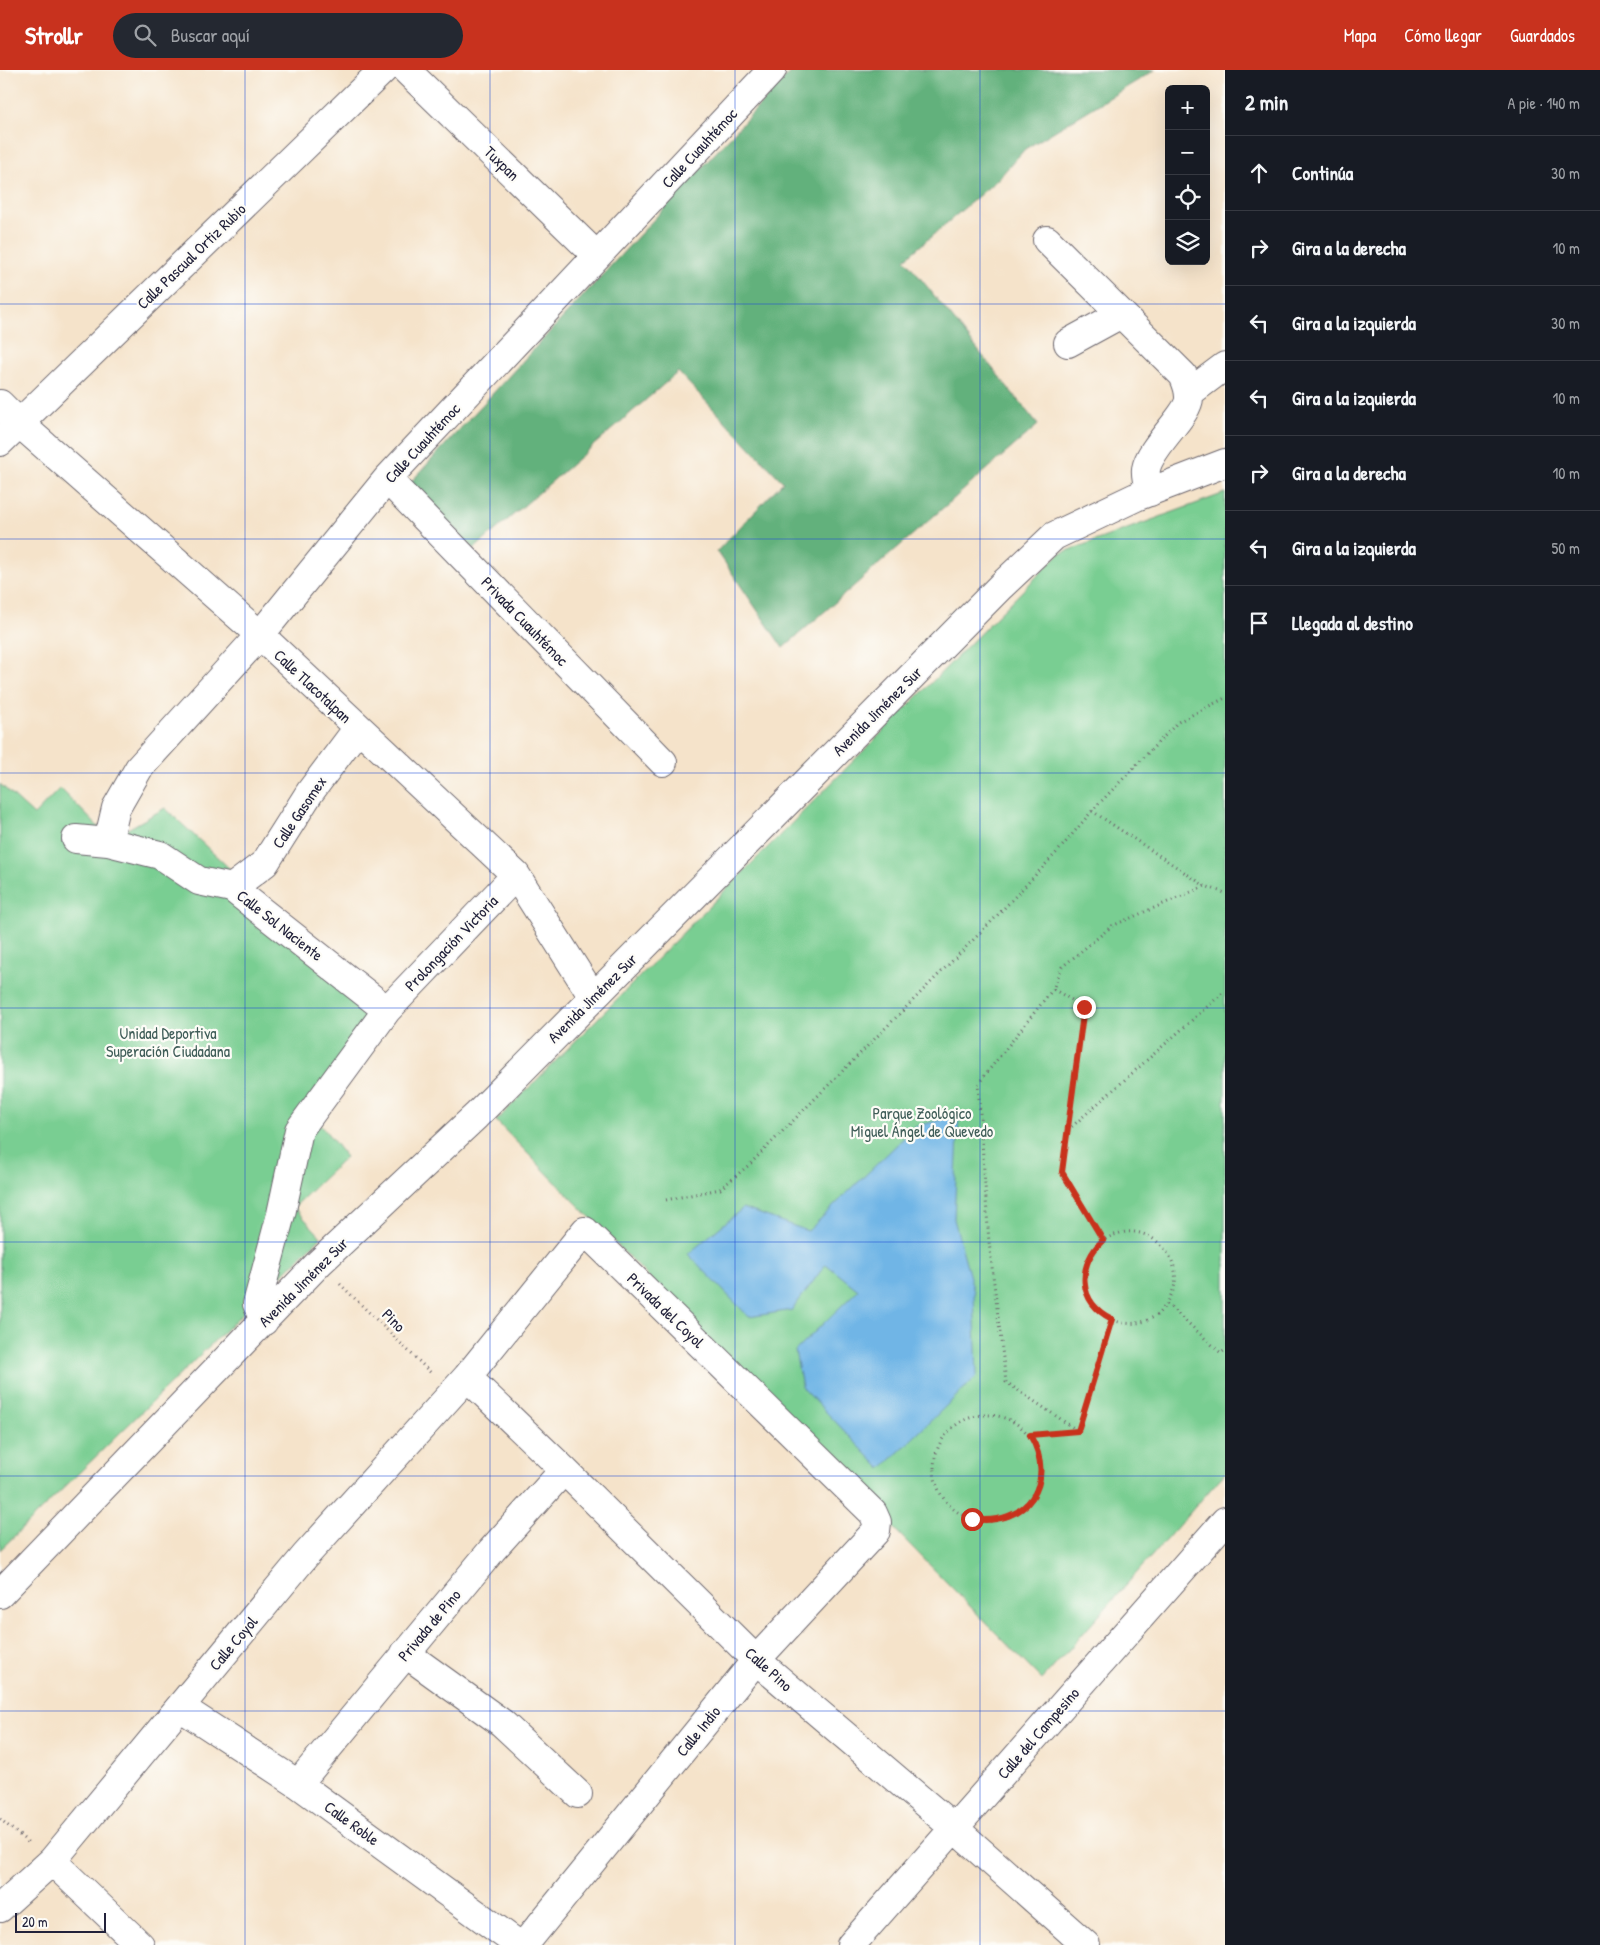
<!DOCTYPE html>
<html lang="es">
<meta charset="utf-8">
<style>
body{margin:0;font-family:"Patrick Hand",sans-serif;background:#242831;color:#f1f3f6}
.controls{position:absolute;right:15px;top:15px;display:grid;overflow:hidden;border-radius:8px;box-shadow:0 5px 20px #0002}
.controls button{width:45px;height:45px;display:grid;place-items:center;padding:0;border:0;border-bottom:1px solid #363941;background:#171b24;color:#f1f3f6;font:25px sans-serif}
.scale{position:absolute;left:15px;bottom:12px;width:91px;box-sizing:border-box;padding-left:5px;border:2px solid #22223b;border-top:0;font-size:14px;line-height:18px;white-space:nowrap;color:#22223b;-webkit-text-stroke:4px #fdfcf7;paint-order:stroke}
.stop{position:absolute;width:15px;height:15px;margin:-11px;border:4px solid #c8321e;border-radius:50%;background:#fff}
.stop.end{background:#c8321e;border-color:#fff;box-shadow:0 1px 5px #0008}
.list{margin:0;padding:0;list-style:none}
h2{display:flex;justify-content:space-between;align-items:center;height:65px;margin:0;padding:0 20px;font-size:21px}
h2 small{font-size:16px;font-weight:400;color:#9ea1a6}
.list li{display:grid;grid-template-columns:32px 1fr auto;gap:15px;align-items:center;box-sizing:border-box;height:75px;padding:0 20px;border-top:1px solid #363941}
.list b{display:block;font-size:19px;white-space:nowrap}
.list em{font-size:16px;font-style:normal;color:#9ea1a6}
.icon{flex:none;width:28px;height:28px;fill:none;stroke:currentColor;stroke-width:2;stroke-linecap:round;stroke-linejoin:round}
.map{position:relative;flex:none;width:1225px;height:1875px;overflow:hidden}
header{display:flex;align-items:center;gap:30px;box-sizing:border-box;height:70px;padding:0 25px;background:#c8321e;color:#fff}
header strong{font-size:24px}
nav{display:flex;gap:28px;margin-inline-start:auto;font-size:18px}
.search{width:350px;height:45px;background:#242831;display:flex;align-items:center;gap:12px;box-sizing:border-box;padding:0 18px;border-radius:28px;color:#9ea1a6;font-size:19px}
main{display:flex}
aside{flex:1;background:#171b24}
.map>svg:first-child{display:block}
.green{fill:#79ce92;stroke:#4e7866}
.forest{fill:#62b17c;stroke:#426a5c}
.water{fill:#70b5e6;stroke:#496c90}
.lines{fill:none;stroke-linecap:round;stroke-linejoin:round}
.minor-casing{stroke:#6c666d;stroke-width:30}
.path{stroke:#6c666d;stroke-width:3;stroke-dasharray:1 4;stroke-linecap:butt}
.minor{stroke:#fff;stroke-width:28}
.route{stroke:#c8321e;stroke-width:6}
.grid{fill:none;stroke:#1d4ed8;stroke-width:1;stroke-opacity:0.55}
.labels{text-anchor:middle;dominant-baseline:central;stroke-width:4.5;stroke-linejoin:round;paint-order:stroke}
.street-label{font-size:16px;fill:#22223b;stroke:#fdfcf7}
.park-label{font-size:16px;fill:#405e59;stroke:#fdfcf7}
</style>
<header>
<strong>Strollr</strong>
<div class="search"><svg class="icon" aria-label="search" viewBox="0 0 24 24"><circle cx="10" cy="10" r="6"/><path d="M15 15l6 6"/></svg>Buscar aquí</div>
<nav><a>Mapa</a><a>Cómo llegar</a><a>Guardados</a></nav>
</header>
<main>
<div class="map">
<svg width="1225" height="1875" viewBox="0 0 1225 1875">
<rect width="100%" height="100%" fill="#fdfcf7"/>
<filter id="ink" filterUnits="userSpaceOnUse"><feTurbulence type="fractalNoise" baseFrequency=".02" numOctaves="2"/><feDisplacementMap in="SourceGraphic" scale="10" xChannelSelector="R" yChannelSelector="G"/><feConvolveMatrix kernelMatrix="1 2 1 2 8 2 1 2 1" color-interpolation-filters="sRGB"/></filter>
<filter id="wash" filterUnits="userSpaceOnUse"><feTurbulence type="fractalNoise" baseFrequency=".0096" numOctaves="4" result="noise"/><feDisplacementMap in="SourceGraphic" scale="20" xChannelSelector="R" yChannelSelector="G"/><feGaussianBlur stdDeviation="1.12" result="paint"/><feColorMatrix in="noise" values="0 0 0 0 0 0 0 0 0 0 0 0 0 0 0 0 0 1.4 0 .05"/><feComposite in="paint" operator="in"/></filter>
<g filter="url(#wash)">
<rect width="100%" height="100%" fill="#f5e3ca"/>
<!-- green -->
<path class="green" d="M 1225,423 L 1225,1403 L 1042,1610 L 496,1051 L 1059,484 Z
M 0,714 L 34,745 L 60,718 L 110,769 L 165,738 L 391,950 L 317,1050 L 346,1087 L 294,1137 L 321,1167 L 0,1480 Z"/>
<!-- forest -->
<path class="forest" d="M 792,0 L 1155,0 L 1025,79 L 997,110 L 905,189 L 1038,355 L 783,578 L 717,481 L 783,412 L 678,302 L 474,479 L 409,414 Z"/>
<!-- water -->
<path class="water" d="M 959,1044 L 954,1149 L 974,1222 L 977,1306 L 881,1399 L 802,1317 L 795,1281 L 858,1220 L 826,1194 L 792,1240 L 749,1247 L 688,1184 L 743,1138 L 808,1161 L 915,1057 Z"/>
</g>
<g filter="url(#ink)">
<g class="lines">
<defs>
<path id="minor" d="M 406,0 L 597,186
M 1047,170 L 1183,305 C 1186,312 1189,318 1189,327 C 1190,344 1150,376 1146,399 C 1145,406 1148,415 1150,422
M 1068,273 L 1121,244
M 1189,323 L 1225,296
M 0,334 L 19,353 L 260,565 L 516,805 L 593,927
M 0,372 L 383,0
M 387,409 L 663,692
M 76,769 L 108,772 L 160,785 L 199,811 L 232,818 L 387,940
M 108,772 L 116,738 L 139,698 L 260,565 L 387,409 L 772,0
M 232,818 L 265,793 L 310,722 L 358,658
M 264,1251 L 257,1234 L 281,1144 L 299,1060 L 387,940 L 516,805
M 467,1307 L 564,1400 L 756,1590 L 954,1758 L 1086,1875
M 0,1524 L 319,1193 L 476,1046 L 1001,516 L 1054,466 L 1136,427 L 1225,393
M 405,1583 L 502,1653 L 578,1724
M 180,1637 L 298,1714 L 519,1875
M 298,1714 L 492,1480 L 564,1400
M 52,1791 L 140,1875
M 0,1838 L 52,1791 L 305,1486 L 467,1307 L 585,1161 L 873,1443 L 877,1452 L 876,1461 L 756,1590 L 524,1875
M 851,1875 L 1225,1451"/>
</defs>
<!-- minor casing -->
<use href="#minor" class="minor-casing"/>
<!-- path -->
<path class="path" d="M 1092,741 L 1205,816
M 1053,919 L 978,1014 L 989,1172 L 1006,1312 L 1078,1361
M 1068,1060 L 1225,921
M 666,1130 L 720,1119 L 749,1095 L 992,851 L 1059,780 L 1092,741 L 1178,652 L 1225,628
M 1103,1170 L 1062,1102 L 1084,937 L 1053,919 L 1062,897 L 1112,856 L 1205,816 L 1225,823
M 340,1214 L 432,1304
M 1167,1234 C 1164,1237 1160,1242 1157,1245 C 1115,1273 1066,1226 1092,1183 C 1099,1171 1112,1164 1126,1162 C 1153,1159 1179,1186 1175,1213 C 1174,1220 1170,1227 1167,1234 L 1221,1283 L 1225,1280
M934 1398a53 53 0 1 1 106 0a53 53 0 1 1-106 0Z
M 1030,1365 L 1078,1361 L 1112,1249
M 0,1749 L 30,1774"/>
<!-- minor -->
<use href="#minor" class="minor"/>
</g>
</g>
<g class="lines" filter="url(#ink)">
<!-- route -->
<path class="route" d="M 972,1449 C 1027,1457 1058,1413 1030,1365 L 1078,1361 L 1112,1249 C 1077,1232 1077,1195 1103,1170 L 1062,1102 L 1084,937"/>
</g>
<!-- grid -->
<path class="grid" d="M 245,0 L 245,1875M 490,0 L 490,1875M 735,0 L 735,1875M 980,0 L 980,1875M 0,234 L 1225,234M 0,469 L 1225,469M 0,703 L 1225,703M 0,938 L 1225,938M 0,1172 L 1225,1172M 0,1406 L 1225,1406M 0,1641 L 1225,1641"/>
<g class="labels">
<!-- street labels -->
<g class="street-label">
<text transform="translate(699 78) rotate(-47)">Calle Cuauhtémoc</text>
<text transform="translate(502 93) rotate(44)">Tuxpan</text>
<text transform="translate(191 186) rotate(-44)">Calle Pascual Ortiz Rubio</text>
<text transform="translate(422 373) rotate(-47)">Calle Cuauhtémoc</text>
<text transform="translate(525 551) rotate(46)">Privada Cuauhtémoc</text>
<text transform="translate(313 616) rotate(43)">Calle Tlacotalpan</text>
<text transform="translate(877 641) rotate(-45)">Avenida Jiménez Sur</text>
<text transform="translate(299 742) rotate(-56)">Calle Gasomex</text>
<text transform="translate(280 855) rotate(38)">Calle Sol Naciente</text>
<text transform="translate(451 873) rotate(-46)">Prolongación Victoria</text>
<text transform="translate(592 928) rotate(-45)">Avenida Jiménez Sur</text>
<text transform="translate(303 1212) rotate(-45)">Avenida Jiménez Sur</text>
<text transform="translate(666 1240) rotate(44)">Privada del Coyol</text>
<text transform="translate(394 1250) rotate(45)">Pino</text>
<text transform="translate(429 1555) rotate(-50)">Privada de Pino</text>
<text transform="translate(233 1573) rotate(-50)">Calle Coyol</text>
<text transform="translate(769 1599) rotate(42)">Calle Pino</text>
<text transform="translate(698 1661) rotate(-51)">Calle Indio</text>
<text transform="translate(1038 1663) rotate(-49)">Calle del Campesino</text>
<text transform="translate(352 1753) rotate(36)">Calle Roble</text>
</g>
<!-- park labels -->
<g class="park-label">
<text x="168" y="963">Unidad Deportiva<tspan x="168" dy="18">Superación Ciudadana</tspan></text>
<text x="922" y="1043">Parque Zoológico<tspan x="922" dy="18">Miguel Ángel de Quevedo</tspan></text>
</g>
</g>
</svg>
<div class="controls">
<button>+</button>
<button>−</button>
<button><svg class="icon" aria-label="locate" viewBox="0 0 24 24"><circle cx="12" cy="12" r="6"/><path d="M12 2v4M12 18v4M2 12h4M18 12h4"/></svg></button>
<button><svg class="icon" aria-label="layers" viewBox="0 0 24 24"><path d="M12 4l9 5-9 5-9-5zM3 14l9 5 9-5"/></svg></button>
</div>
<div class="scale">20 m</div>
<div class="stop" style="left:972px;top:1449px"></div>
<div class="stop end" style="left:1084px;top:937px"></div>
</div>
<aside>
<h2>2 min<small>A pie · 140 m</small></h2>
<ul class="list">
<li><svg class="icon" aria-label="ahead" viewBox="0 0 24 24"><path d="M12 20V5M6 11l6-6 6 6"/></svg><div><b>Continúa</b></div><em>30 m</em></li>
<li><svg class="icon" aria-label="right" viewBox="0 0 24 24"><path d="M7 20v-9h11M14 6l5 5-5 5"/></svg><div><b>Gira a la derecha</b></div><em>10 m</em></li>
<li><svg class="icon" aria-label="left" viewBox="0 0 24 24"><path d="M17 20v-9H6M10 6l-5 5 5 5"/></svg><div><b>Gira a la izquierda</b></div><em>30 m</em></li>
<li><svg class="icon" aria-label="left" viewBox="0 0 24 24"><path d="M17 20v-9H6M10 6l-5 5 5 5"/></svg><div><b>Gira a la izquierda</b></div><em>10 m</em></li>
<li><svg class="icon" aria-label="right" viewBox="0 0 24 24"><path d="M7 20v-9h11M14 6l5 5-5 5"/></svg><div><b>Gira a la derecha</b></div><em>10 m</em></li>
<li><svg class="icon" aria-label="left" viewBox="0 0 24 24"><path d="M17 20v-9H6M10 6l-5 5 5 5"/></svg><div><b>Gira a la izquierda</b></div><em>50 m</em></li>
<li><svg class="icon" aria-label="arrive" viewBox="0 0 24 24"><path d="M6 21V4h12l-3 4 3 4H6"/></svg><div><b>Llegada al destino</b></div></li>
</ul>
</aside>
</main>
